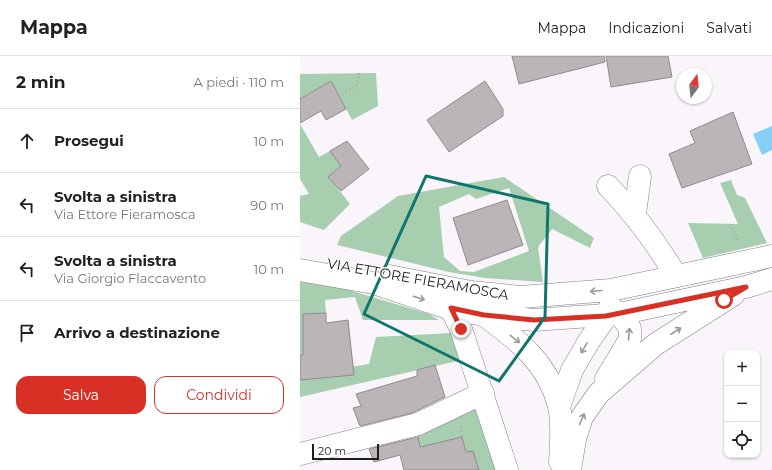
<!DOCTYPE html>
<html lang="it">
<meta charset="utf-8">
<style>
body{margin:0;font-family:Montserrat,sans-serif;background:#f6f6f6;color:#222}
.controls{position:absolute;right:12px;bottom:12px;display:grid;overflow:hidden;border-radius:8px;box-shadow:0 1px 3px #0004}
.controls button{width:36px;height:36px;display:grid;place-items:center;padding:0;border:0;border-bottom:1px solid #e0e0e0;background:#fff;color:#222;font:20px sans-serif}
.compass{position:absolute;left:376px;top:12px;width:36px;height:36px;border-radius:50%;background:#fff;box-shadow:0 1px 3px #0004;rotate:15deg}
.scale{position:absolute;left:12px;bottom:10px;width:67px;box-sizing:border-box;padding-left:4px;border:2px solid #1e1d1f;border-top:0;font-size:11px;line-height:14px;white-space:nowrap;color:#1e1d1f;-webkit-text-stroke:3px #fff;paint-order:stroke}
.stop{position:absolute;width:12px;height:12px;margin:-9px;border:3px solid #d93025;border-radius:50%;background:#fff}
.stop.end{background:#d93025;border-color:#fff;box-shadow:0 1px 4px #0008}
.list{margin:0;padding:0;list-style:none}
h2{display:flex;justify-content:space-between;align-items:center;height:52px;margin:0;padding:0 16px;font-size:17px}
h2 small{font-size:13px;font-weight:400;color:#767676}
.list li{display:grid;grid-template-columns:26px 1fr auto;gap:12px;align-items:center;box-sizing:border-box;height:64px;padding:0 16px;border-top:1px solid #e0e0e0}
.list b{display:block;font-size:15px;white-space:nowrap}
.list p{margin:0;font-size:13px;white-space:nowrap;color:#767676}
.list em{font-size:13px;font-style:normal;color:#767676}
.actions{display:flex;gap:8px;padding:12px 16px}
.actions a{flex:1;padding:9px 0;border:1px solid #d93025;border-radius:12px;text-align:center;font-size:14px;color:#d93025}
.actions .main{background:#d93025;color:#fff}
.icon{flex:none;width:22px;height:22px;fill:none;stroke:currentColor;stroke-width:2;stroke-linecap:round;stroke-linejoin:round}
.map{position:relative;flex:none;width:472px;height:414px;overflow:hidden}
header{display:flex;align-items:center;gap:24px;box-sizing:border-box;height:56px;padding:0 20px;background:#fff;border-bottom:1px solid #e0e0e0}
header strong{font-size:19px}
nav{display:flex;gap:22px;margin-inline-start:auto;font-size:14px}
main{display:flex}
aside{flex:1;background:#fff}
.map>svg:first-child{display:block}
.green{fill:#a7cfaf;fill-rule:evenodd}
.water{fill:#86d0f7}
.building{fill:#bbb5b8;stroke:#8f8a8d}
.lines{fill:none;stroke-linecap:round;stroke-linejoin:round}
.minor-casing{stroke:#848185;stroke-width:23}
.major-casing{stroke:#848185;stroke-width:23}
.path{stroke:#aca9ad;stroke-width:2.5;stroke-dasharray:1 3;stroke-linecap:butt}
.minor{stroke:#fff;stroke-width:22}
.major{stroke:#fff;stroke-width:22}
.oneway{stroke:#9a999a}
.route{stroke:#d93025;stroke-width:5}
.marked{fill:none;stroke:#0f766e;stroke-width:3;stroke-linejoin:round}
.labels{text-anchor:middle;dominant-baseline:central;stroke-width:3;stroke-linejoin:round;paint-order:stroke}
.street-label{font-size:14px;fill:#1e1d1f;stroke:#fff}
</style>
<header>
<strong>Mappa</strong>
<nav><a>Mappa</a><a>Indicazioni</a><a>Salvati</a></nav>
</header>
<main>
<aside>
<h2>2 min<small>A piedi · 110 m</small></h2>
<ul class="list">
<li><svg class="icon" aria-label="ahead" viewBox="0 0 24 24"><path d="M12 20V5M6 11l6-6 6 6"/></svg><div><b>Prosegui</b></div><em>10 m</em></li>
<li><svg class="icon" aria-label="left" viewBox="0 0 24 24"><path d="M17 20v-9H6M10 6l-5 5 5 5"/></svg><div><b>Svolta a sinistra</b><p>Via Ettore Fieramosca</p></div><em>90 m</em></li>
<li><svg class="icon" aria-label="left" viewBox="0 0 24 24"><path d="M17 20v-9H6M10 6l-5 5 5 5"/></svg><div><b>Svolta a sinistra</b><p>Via Giorgio Flaccavento</p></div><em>10 m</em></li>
<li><svg class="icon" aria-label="arrive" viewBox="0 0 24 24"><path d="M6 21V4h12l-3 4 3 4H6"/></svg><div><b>Arrivo a destinazione</b></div></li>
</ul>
<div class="actions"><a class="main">Salva</a><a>Condividi</a></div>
</aside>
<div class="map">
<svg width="472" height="414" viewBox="0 0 472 414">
<rect width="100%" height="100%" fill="#f9f5fa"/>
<!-- green -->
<path class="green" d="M 76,17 L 78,50 L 52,64 L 31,25 L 0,43 L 0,18 Z
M 0,68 L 19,101 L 30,95 L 41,110 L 29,121 L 50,148 L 24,174 L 0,166 L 0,140 L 9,138 L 0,123 Z
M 204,121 L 294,182 L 290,192 L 252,173 L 238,191 L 243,226 L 185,222 L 149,216 L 37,189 L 41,180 L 98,140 ZM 209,132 L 229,195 L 174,216 L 160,215 L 144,201 L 139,151 L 169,138 L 176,143 Z
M 431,124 L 437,139 L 445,142 L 467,187 L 403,202 L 388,167 L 438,168 L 420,127 Z
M 0,226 L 29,228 L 129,258 L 139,264 L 63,264 L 55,241 L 25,244 L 26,257 L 3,259 L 3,288 L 43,312 L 69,308 L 76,281 L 151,277 L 162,304 L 0,341 Z
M 175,349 L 197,414 L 177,414 L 173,396 L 166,396 L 161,381 L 133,388 L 139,414 L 126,414 L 117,378 Z"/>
<!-- water -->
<path class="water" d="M 472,70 L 472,94 L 462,99 L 453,78 Z"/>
<!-- building -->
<path class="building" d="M 212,0 L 304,0 L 305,6 L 219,28 Z
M 306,0 L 368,0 L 372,21 L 311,31 Z
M 31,25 L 46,53 L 26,64 L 21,55 L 0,67 L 0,43 Z
M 185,25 L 203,53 L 203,60 L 149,96 L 127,64 Z
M 433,56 L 452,108 L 382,132 L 369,98 L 395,87 L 390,75 Z
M 47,85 L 69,113 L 41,135 L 28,121 L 41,110 L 30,95 Z
M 207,144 L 223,189 L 168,209 L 153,162 Z
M 26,257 L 26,267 L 48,264 L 54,319 L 0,324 L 0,299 L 3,299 L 3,258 Z
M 135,309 L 145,341 L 112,357 L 60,370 L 53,352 L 61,350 L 56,338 L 117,320 L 117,314 Z
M 118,381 L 120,391 L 162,381 L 166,396 L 173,395 L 179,414 L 104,414 L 100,399 L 74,406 L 69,393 Z"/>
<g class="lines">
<defs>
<path id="minor" d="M 308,130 C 335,158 356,186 376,220
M 335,158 L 340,120
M 151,253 L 161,273 L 207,414
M 0,398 L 118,368 L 183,337"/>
<path id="major" d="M 0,214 L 74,227 L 151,253 L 184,259 L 234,264 L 319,258 L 446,231 L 472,223
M 89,220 L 171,236 L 221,241 L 311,234 L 472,200
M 185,260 C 218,284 249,308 259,351 C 263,368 261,388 260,406
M 306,323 L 330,283 L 330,272 L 319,258 L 309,253
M 259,351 L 272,314 L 289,285 L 312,252
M 270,414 L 275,383 L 282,361 L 299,337 L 356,288 L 433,239"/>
</defs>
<!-- minor casing -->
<use href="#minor" class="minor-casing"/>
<!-- major casing -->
<use href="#major" class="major-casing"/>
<!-- path -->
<path class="path" d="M 39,40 L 56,30 L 59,17
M 431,168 L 438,185
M 230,195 L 238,190
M 161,371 L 162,381"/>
<!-- minor -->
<use href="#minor" class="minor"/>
<!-- major -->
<use href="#major" class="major"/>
</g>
<!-- one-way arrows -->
<defs><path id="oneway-shaft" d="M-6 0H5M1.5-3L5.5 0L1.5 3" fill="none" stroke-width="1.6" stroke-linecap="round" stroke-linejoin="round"/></defs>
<g class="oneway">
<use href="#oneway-shaft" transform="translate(296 235) rotate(175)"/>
<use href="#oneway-shaft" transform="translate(119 242) rotate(18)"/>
<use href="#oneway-shaft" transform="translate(376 275) rotate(-33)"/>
<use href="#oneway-shaft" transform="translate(329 278) rotate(-85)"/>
<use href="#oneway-shaft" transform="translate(215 283) rotate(38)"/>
<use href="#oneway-shaft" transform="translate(284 292) rotate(120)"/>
<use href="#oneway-shaft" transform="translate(282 363) rotate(-66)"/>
</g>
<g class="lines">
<!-- route -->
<path class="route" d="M 161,273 L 151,252 L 184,259 L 234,264 L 306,260 L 446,231 L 424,244"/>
</g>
<!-- marked area -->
<path class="marked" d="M 126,120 L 248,148 L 245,261 L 199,325 L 64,258 Z"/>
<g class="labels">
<!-- street labels -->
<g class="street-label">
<text transform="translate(118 223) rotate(10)">VIA ETTORE FIERAMOSCA</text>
</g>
</g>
</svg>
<div class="controls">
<button>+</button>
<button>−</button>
<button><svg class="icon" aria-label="locate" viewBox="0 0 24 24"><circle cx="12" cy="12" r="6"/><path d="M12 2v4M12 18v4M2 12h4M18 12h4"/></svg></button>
</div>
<svg class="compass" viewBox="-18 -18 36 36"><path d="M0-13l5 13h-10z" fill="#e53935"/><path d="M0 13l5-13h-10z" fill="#767676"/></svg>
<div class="scale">20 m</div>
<div class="stop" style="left:424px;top:244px"></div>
<div class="stop end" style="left:161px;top:273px"></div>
</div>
</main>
